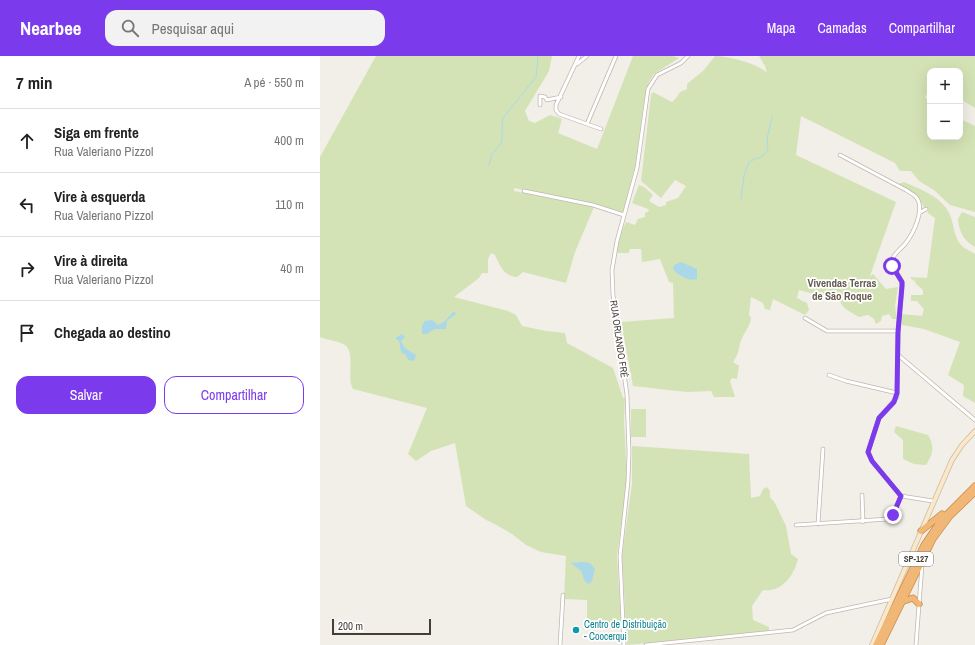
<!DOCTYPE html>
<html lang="pt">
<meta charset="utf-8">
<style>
body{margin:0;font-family:"Archivo Narrow",sans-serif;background:#f2f2f2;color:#222}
.controls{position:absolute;right:12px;top:12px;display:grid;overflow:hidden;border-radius:8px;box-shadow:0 4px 16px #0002}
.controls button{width:36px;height:36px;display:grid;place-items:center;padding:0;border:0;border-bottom:1px solid #e0e0e0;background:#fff;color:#222;font:20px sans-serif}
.scale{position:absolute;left:12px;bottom:10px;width:99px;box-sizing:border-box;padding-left:4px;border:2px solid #453e38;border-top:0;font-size:11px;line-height:14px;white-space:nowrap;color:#453e38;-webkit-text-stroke:3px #fff;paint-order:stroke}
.stop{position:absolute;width:12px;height:12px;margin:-9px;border:3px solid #7c3aed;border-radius:50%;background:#fff}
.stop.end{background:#7c3aed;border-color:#fff;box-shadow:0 1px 4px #0008}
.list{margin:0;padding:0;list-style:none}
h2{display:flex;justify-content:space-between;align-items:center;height:52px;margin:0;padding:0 16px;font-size:17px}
h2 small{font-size:13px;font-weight:400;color:#767676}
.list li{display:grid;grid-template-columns:26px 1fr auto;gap:12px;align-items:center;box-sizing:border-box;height:64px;padding:0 16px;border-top:1px solid #e0e0e0}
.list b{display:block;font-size:15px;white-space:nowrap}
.list p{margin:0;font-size:13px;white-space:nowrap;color:#767676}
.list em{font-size:13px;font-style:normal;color:#767676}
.actions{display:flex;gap:8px;padding:12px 16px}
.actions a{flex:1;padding:9px 0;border:1px solid #7c3aed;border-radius:12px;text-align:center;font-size:14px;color:#7c3aed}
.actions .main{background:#7c3aed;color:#fff}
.icon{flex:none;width:22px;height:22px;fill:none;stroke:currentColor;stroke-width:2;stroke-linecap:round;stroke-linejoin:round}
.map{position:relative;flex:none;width:655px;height:589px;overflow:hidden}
header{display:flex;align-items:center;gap:24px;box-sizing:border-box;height:56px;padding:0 20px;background:#7c3aed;color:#fff}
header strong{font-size:19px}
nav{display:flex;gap:22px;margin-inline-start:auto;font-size:14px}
.search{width:280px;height:36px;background:#f2f2f2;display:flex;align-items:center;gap:10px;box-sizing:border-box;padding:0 14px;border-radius:12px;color:#767676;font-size:15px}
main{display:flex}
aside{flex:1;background:#fff}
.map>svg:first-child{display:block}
.green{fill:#d4e3b5}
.water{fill:#aad8e9}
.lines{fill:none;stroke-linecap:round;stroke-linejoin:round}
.stream{stroke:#aad8e9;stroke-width:1}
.street-casing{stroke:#c0b7af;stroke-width:4.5}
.secondary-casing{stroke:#ceba9c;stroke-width:5.5}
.highway-casing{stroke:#ce8a46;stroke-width:7}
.street{stroke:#fff;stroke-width:3}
.secondary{stroke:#f9e8cb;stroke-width:4}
.highway{stroke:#f0b776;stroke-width:5.5}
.route{stroke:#7c3aed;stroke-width:5}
.culture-dot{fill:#0f9aa8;stroke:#fff;stroke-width:1.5}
.labels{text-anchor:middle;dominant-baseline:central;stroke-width:3.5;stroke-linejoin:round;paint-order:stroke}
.shield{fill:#fff;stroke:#7d7874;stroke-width:1}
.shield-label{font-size:9px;font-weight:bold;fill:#453e38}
.street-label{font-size:10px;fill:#453e38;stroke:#fff}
.culture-label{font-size:10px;fill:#0d838f;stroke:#fff;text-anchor:start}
.neighbourhood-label{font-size:11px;font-weight:bold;fill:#675b50;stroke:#fff}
</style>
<header>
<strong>Nearbee</strong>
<div class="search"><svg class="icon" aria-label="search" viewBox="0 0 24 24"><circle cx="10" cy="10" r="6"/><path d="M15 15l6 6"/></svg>Pesquisar aqui</div>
<nav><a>Mapa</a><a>Camadas</a><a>Compartilhar</a></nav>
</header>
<main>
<aside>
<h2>7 min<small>A pé · 550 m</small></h2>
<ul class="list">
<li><svg class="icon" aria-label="ahead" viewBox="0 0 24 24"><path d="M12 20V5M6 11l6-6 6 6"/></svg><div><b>Siga em frente</b><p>Rua Valeriano Pizzol</p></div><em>400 m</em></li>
<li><svg class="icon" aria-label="left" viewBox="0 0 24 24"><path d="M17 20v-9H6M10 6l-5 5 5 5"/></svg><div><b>Vire à esquerda</b><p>Rua Valeriano Pizzol</p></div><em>110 m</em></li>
<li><svg class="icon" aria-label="right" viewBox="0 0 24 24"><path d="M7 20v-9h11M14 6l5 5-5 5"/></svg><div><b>Vire à direita</b><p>Rua Valeriano Pizzol</p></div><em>40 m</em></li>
<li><svg class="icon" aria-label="arrive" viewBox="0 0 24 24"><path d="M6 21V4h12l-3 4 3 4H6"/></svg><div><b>Chegada ao destino</b></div></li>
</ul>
<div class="actions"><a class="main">Salvar</a><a>Compartilhar</a></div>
</aside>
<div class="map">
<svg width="655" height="589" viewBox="0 0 655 589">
<rect width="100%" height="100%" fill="#f2eee8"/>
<!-- green -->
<path class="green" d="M 56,0 L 232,0 L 229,15 L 205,55 L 209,65 L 215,67 L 230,59 L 242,63 L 238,77 L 277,93 L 313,0 L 353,0 L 359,2 L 334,18 L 329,26 L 324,45 L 315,111 L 303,156 L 275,148 L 194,132 L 194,135 L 274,151 L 255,196 L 246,227 L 203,216 L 197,221 C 184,220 180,210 175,199 L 171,197 L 168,203 L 168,217 L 162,217 L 159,222 L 134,241 L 188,255 L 196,259 L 202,270 L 226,275 L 245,277 L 247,287 L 293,312 L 303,342 L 305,342 L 304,363 L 307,425 L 297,500 L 301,567 L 267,565 L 267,544 L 244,543 L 246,500 L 221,496 L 206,489 L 192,478 L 171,466 L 166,464 L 146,450 L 135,387 L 111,395 L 96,405 L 88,398 L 107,352 L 33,333 C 26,322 36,298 25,289 C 19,285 7,284 0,281 L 0,101 Z
M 395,0 C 408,0 439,8 447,17 L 445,10 L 439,0 L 655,0 L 655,52 L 640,43 L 642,39 L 640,38 L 640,15 L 610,15 L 610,33 L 605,41 L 610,50 L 610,81 L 640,81 L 640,63 L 655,70 L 655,156 L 630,149 L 614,134 L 599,125 L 591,115 L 580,115 L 575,107 L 481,60 L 476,99 L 576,146 L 550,220 L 553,218 L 566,233 L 578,231 L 575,250 L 577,263 L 572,263 L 569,258 L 562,260 L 561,265 L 556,268 L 554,263 L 548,259 L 539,261 C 533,257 522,253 520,245 L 479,234 L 477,242 L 487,247 L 489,254 L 485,259 L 453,243 L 450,254 L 445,253 L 443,247 L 431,241 L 429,259 L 431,262 C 430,270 426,274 422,282 C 418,291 420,296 413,306 L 419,310 L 417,323 L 412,322 L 410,325 L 415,341 L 394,341 L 391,335 L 367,336 L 313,330 L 301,266 L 354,262 L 353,227 L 349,226 L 340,203 L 322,206 L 321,193 L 310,193 L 309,197 L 297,197 L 300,179 L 306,166 L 315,169 L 318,163 L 325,161 L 325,157 L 329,155 L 328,153 L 312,147 L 319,129 L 324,131 L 333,139 L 329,145 L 339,151 L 346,149 L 346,146 L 358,142 L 366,130 L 355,124 L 341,142 L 321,125 L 331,39 L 333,36 L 352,46 L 357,41 L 360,36 L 367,33 L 367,28 L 384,14 Z
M 584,126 C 599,133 616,138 626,152 C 635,163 632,180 642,190 C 645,193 651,195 655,198 L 655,347 L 643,340 L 644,329 L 628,319 L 640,286 L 604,273 L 582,269 L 581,258 L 602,260 L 604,253 L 597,245 L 591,245 L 591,239 L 603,239 L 603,234 L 596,228 L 595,225 L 591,223 L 591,221 L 607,222 L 615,162 L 608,157 L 608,154 L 604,151 L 598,141 L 578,128 Z
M 642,156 L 655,161 L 655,191 C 644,185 639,176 638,163 Z
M 311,353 L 326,353 L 326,381 L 311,381 Z
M 576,370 L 608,379 C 615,391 613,398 606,409 L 594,408 L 583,403 L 583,384 L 574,376 Z
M 312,390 L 429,398 L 431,442 L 440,440 L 443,433 L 447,431 L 450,435 L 450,441 L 455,447 L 466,470 L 471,498 L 478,503 C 474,519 462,537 443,534 L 432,550 L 433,564 L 449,571 L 449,575 L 307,589 L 302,500 L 312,428 Z"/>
<!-- water -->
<path class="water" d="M 361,206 L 377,213 L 377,223 C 370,226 357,219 353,213 L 354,209 Z
M 133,256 L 135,256 L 136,258 L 127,265 L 126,273 L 115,273 L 107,278 L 102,278 L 102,269 L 105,265 L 112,264 L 118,269 L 124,266 Z
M 82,278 L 85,281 L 81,285 L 85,292 L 96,299 L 94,305 L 88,304 L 86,299 L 81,296 L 79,285 L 75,282 Z
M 262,506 L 270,507 L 275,513 L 272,525 L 269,528 L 265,526 L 261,515 L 251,507 Z"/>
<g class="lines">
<!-- stream -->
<path class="stream" d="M 169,109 L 172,98 L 182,86 L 182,68 L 183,62 L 216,21 L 218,0
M 421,143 L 424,120 L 429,106 L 437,102 L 440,102 L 446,97 L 448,92 L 447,83 L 452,61"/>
<defs>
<path id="street" d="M 259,0 L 236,49 L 236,54 L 239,58 L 281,73
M 257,8 L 267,0
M 220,49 L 220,40 L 225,41 L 227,44 L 241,41
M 267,68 L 296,0
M 204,135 L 273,149 L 304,159
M 599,157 L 606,153
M 485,262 L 507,275 L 578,275
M 578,299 L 655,364
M 509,319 L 526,325 L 577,337
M 542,439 L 543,466
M 581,440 L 613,445
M 498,468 L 503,393
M 476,469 L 569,463 L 573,459 L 581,440 L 552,405 L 548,396 L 559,362 L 577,341 L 578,275 L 582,230 L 582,226 L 571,206 C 573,198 580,194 585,188 C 593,178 606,153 596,141 C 593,138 589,136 586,134 L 520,99
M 240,589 L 243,539
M 304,589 L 300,500 L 308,425 L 309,397 L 307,339 L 293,239 L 292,214 L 297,185 L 317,112 L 328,33 L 337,19 L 361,7 L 368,0
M 326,589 L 473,574 L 506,557 L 572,543
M 596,589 L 602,509"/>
<path id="secondary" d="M 552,589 L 632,404 L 642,389 L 655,375"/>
<path id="highway" d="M 601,475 L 622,458
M 581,546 L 593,542 L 599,548
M 556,589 L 604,489 L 621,464 L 655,430
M 561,589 L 613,483 L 630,460 L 655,436"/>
</defs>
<!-- street casing -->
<use href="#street" class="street-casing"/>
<!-- secondary casing -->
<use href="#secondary" class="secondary-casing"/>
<!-- highway casing -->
<use href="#highway" class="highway-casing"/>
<!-- street -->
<use href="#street" class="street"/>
<!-- secondary -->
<use href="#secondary" class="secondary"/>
<!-- highway -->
<use href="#highway" class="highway"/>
</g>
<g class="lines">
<!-- route -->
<path class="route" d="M 572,210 L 582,226 L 582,230 L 578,276 L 577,337 L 574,346 L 559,362 L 548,396 L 552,405 L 581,440 L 573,459"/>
</g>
<!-- markers -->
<circle class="culture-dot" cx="256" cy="574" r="4"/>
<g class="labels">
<!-- shield labels -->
<rect class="shield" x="579" y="496" width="34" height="14" rx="3"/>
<g class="shield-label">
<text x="596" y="503">SP-127</text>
</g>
<!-- street labels -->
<g class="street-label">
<text transform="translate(299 283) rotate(82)">RUA ORLANDO FRÉ</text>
</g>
<!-- culture labels -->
<g class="culture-label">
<text x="264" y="568">Centro de Distribuição<tspan x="264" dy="12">- Coocerqui</tspan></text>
</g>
<!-- neighbourhood labels -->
<g class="neighbourhood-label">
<text x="522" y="227">Vivendas Terras<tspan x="522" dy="13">de São Roque</tspan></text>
</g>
</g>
</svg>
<div class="controls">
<button>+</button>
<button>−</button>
</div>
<div class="scale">200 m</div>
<div class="stop" style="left:572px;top:210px"></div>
<div class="stop end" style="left:573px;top:459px"></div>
</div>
</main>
